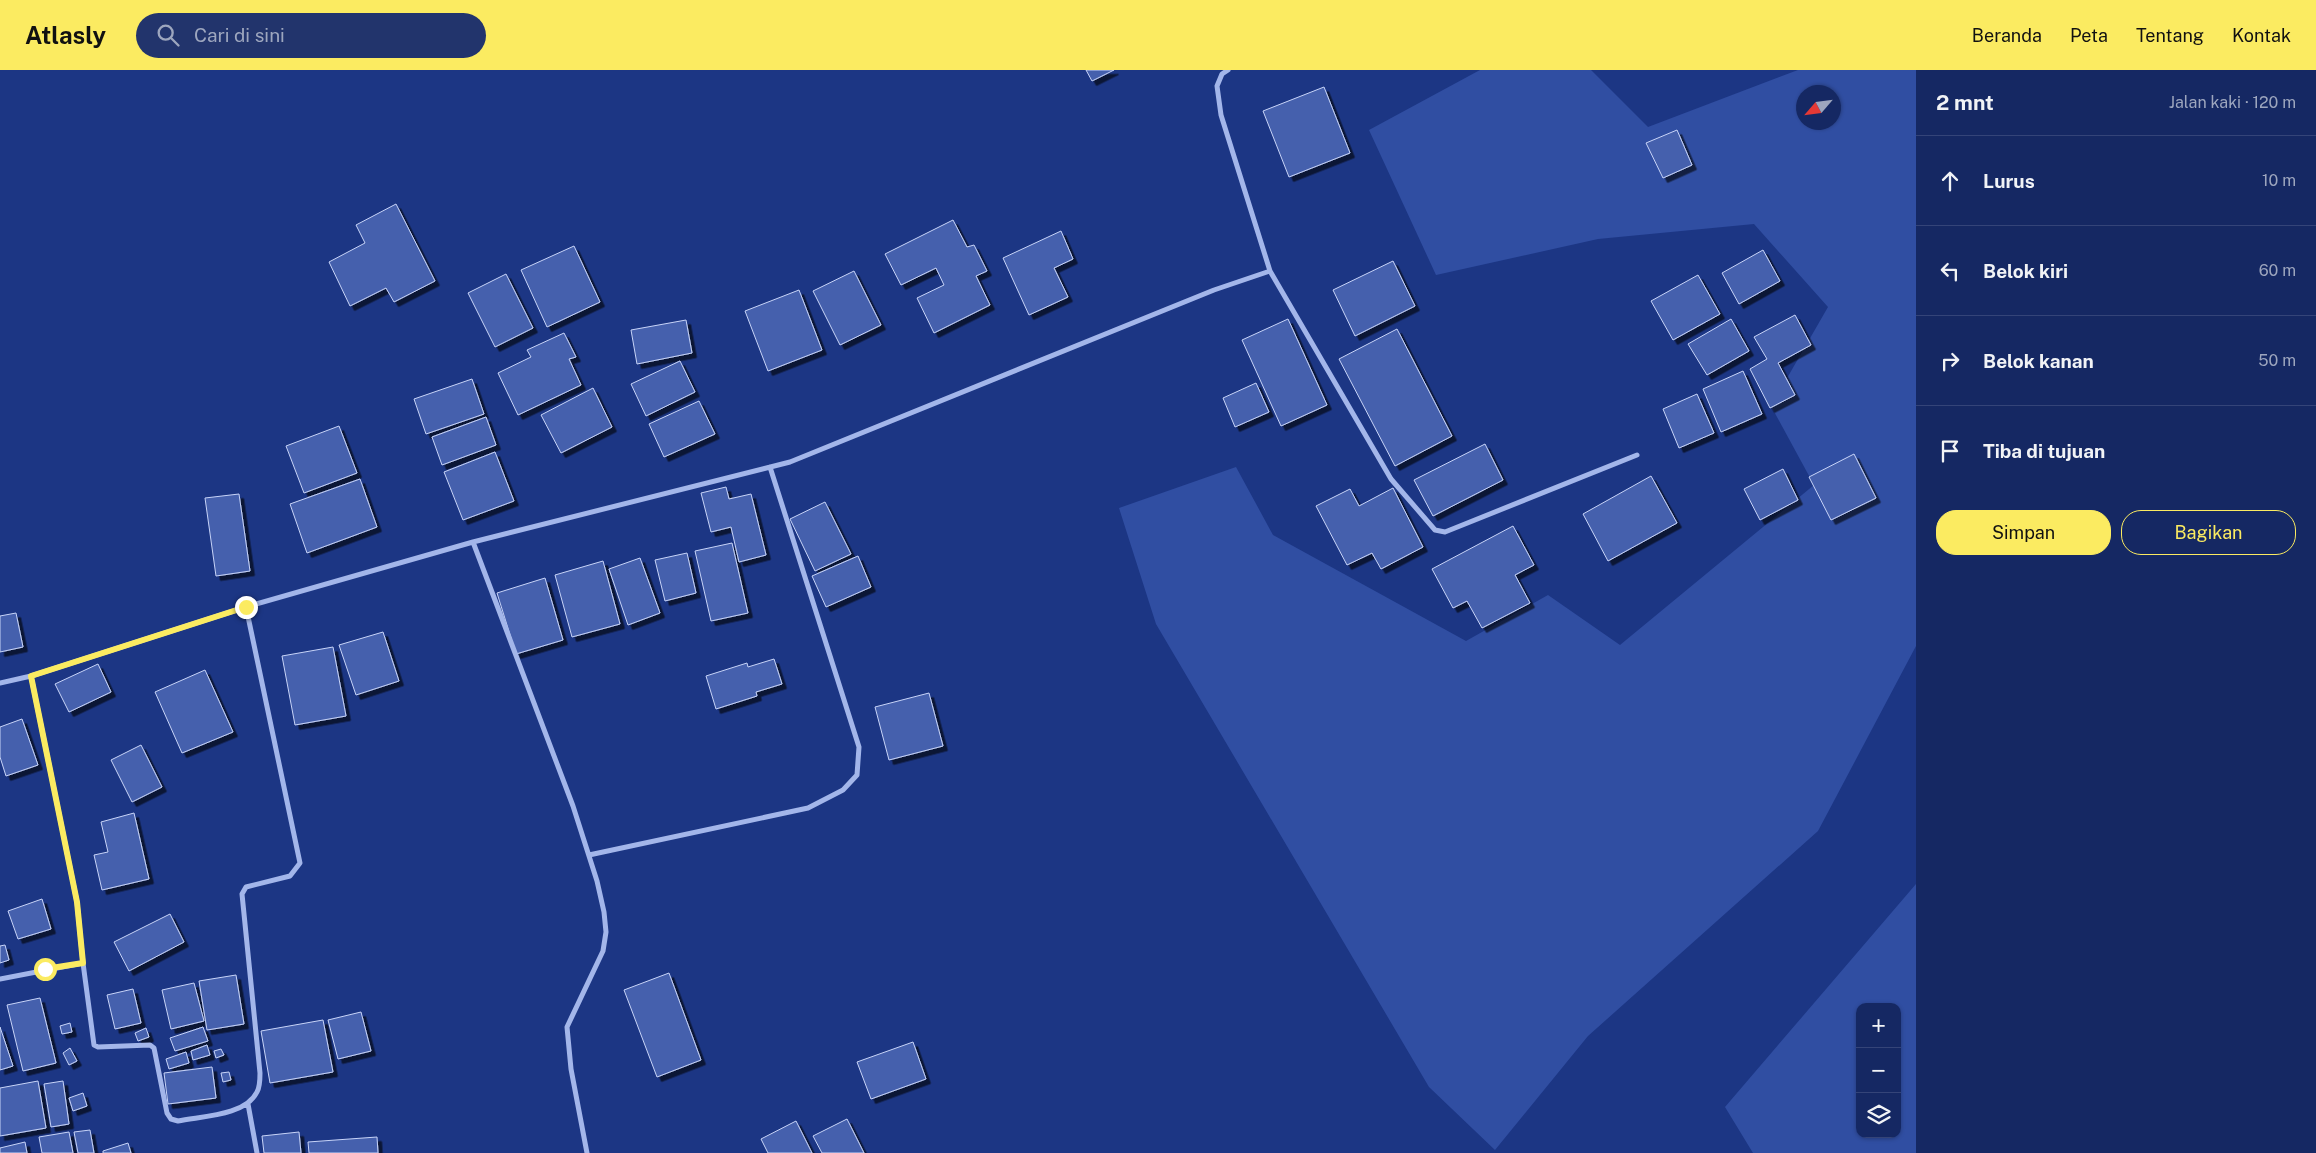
<!DOCTYPE html>
<html lang="id">
<meta charset="utf-8">
<style>
body{margin:0;font-family:"Public Sans",sans-serif;background:#22346c;color:#f1f3f6}
.controls{position:absolute;right:15px;bottom:15px;display:grid;overflow:hidden;border-radius:10px;box-shadow:0 1px 4px #0004}
.controls button{width:45px;height:45px;display:grid;place-items:center;padding:0;border:0;border-bottom:1px solid #344478;background:#152863;color:#f1f3f6;font:25px sans-serif}
.compass{position:absolute;left:1796px;top:15px;width:45px;height:45px;border-radius:50%;background:#152863;box-shadow:0 1px 4px #0004;rotate:242deg}
.stop{position:absolute;width:15px;height:15px;margin:-11px;border:4px solid #fbeb61;border-radius:50%;background:#fff}
.stop.end{background:#fbeb61;border-color:#fff;box-shadow:0 1px 5px #0008}
.list{margin:0;padding:0;list-style:none}
h2{display:flex;justify-content:space-between;align-items:center;height:65px;margin:0;padding:0 20px;font-size:21px}
h2 small{font-size:16px;font-weight:400;color:#9da6be}
.list li{display:grid;grid-template-columns:32px 1fr auto;gap:15px;align-items:center;box-sizing:border-box;height:90px;padding:0 20px;border-top:1px solid #344478}
.list b{display:block;font-size:19px;white-space:nowrap}
.list em{font-size:16px;font-style:normal;color:#9da6be}
.actions{display:flex;gap:10px;padding:15px 20px}
.actions a{flex:1;padding:11px 0;border:1px solid #fbeb61;border-radius:20px;text-align:center;font-size:18px;color:#fbeb61}
.actions .main{background:#fbeb61;color:#111}
.icon{flex:none;width:28px;height:28px;fill:none;stroke:currentColor;stroke-width:2;stroke-linecap:round;stroke-linejoin:round}
.map{position:relative;flex:none;width:1916px;height:1083px;overflow:hidden}
header{display:flex;align-items:center;gap:30px;box-sizing:border-box;height:70px;padding:0 25px;background:#fbeb61;color:#111}
header strong{font-size:24px}
nav{display:flex;gap:28px;margin-inline-start:auto;font-size:18px}
.search{width:350px;height:45px;background:#22346c;display:flex;align-items:center;gap:12px;box-sizing:border-box;padding:0 18px;border-radius:28px;color:#9da6be;font-size:19px}
main{display:flex}
aside{flex:1;background:#152863}
.map>svg:first-child{display:block}
.green{fill:#304ea2;fill-rule:evenodd}
.building{fill:#4560ad;stroke:#c8d4f8;filter:url(#shadow)}
.lines{fill:none;stroke-linecap:round;stroke-linejoin:round}
.minor{stroke:#a3b6ea;stroke-width:5}
.route{stroke:#fbeb61;stroke-width:6}
</style>
<header>
<strong>Atlasly</strong>
<div class="search"><svg class="icon" aria-label="search" viewBox="0 0 24 24"><circle cx="10" cy="10" r="6"/><path d="M15 15l6 6"/></svg>Cari di sini</div>
<nav><a>Beranda</a><a>Peta</a><a>Tentang</a><a>Kontak</a></nav>
</header>
<main>
<div class="map">
<svg width="1916" height="1083" viewBox="0 0 1916 1083">
<defs>
<filter id="shadow"><feDropShadow dx="4.5" dy="4.5" stdDeviation="0" flood-color="#0009"/></filter>
</defs>
<rect width="100%" height="100%" fill="#1c3684"/>
<!-- green -->
<path class="green" d="M 1480,0 L 1591,0 L 1648,57 L 1798,0 L 1916,0 L 1916,576 L 1818,761 L 1588,966 L 1495,1080 L 1429,1017 L 1156,554 L 1119,438 L 1236,397 L 1273,465 L 1466,571 L 1548,525 L 1620,575 L 1814,415 L 1771,336 L 1828,237 L 1754,154 L 1598,169 L 1436,205 L 1369,60 ZM 1804,22 L 1834,22 L 1834,52 L 1804,52 Z
M 1916,814 L 1916,1083 L 1753,1083 L 1725,1037 ZM 1860,937 L 1897,937 L 1897,1064 L 1860,1064 Z"/>
<!-- building -->
<path class="building" d="M 1086,0 L 1114,0 L 1092,11 Z
M 1324,17 L 1350,83 L 1289,107 L 1263,41 Z
M 1677,60 L 1692,95 L 1663,108 L 1646,73 Z
M 396,134 L 435,211 L 394,232 L 386,218 L 350,236 L 329,192 L 365,173 L 356,155 Z
M 953,150 L 967,177 L 974,175 L 987,201 L 976,206 L 990,235 L 934,263 L 917,228 L 944,215 L 936,198 L 901,215 L 885,184 Z
M 1061,161 L 1073,189 L 1054,198 L 1068,227 L 1029,245 L 1003,188 Z
M 574,176 L 600,232 L 547,257 L 521,200 Z
M 1763,180 L 1780,211 L 1739,234 L 1722,203 Z
M 1393,191 L 1415,236 L 1355,266 L 1333,220 Z
M 854,201 L 881,255 L 840,275 L 813,221 Z
M 506,204 L 533,258 L 495,277 L 468,223 Z
M 1698,205 L 1720,244 L 1673,270 L 1651,231 Z
M 799,220 L 822,280 L 768,301 L 745,241 Z
M 1795,245 L 1811,275 L 1778,293 L 1795,325 L 1770,338 L 1750,299 L 1767,289 L 1754,267 Z
M 1288,249 L 1327,335 L 1281,356 L 1242,270 Z
M 1731,249 L 1749,281 L 1707,305 L 1688,274 Z
M 686,250 L 692,283 L 637,294 L 631,260 Z
M 1397,259 L 1452,366 L 1395,396 L 1339,289 Z
M 564,263 L 576,287 L 569,289 L 581,315 L 518,345 L 498,303 L 531,287 L 527,280 Z
M 680,291 L 695,322 L 646,346 L 631,314 Z
M 1743,301 L 1762,344 L 1721,362 L 1703,319 Z
M 472,309 L 484,344 L 426,364 L 414,329 Z
M 1256,313 L 1269,342 L 1235,357 L 1223,328 Z
M 593,318 L 612,357 L 561,383 L 541,345 Z
M 1697,324 L 1714,363 L 1679,378 L 1663,339 Z
M 699,331 L 715,364 L 664,387 L 649,354 Z
M 486,347 L 496,375 L 442,395 L 432,367 Z
M 339,356 L 357,403 L 304,423 L 286,376 Z
M 1485,374 L 1503,410 L 1433,446 L 1414,410 Z
M 495,382 L 514,431 L 463,450 L 444,402 Z
M 1854,384 L 1876,428 L 1831,450 L 1809,407 Z
M 1783,399 L 1798,430 L 1760,450 L 1744,419 Z
M 1651,406 L 1677,453 L 1608,491 L 1583,444 Z
M 360,409 L 377,457 L 307,483 L 290,434 Z
M 726,417 L 729,429 L 751,424 L 766,485 L 739,492 L 731,457 L 711,462 L 701,423 Z
M 1393,418 L 1423,477 L 1381,499 L 1372,483 L 1347,495 L 1316,436 L 1350,419 L 1359,436 Z
M 239,424 L 250,501 L 216,506 L 205,428 Z
M 825,432 L 851,484 L 815,501 L 790,449 Z
M 1513,456 L 1534,495 L 1515,505 L 1530,533 L 1482,558 L 1467,531 L 1453,538 L 1432,499 Z
M 732,473 L 748,543 L 711,551 L 695,481 Z
M 687,483 L 696,523 L 665,531 L 655,490 Z
M 858,486 L 871,517 L 826,537 L 812,506 Z
M 640,488 L 660,543 L 628,555 L 609,499 Z
M 603,491 L 620,554 L 572,567 L 555,505 Z
M 545,508 L 563,570 L 516,584 L 497,523 Z
M 16,543 L 23,577 L 0,582 L 0,546 Z
M 383,562 L 399,611 L 356,625 L 339,575 Z
M 333,577 L 346,646 L 295,655 L 282,586 Z
M 774,589 L 782,614 L 756,622 L 757,626 L 716,639 L 706,606 L 747,593 L 748,597 Z
M 98,594 L 111,622 L 69,642 L 55,614 Z
M 205,600 L 233,662 L 182,683 L 155,622 Z
M 929,623 L 943,676 L 889,690 L 875,637 Z
M 22,649 L 38,695 L 6,706 L 0,687 L 0,657 Z
M 141,675 L 162,717 L 132,732 L 111,690 Z
M 134,743 L 149,809 L 102,820 L 94,785 L 108,782 L 101,752 Z
M 42,829 L 51,859 L 18,869 L 8,841 Z
M 170,844 L 184,872 L 129,901 L 114,872 Z
M 5,875 L 9,890 L 0,893 L 0,876 Z
M 669,903 L 701,990 L 657,1007 L 624,920 Z
M 236,905 L 244,954 L 207,960 L 199,911 Z
M 194,913 L 204,951 L 171,959 L 162,920 Z
M 133,919 L 141,953 L 115,959 L 107,925 Z
M 40,928 L 56,993 L 23,1001 L 7,935 Z
M 361,942 L 371,981 L 338,989 L 328,950 Z
M 323,950 L 333,1002 L 270,1013 L 261,961 Z
M 70,953 L 72,962 L 62,964 L 60,956 Z
M 0,957 L 13,996 L 0,1000 Z
M 203,957 L 208,971 L 175,981 L 170,968 Z
M 146,958 L 149,967 L 138,971 L 135,963 Z
M 913,972 L 926,1009 L 871,1029 L 857,992 Z
M 207,975 L 210,985 L 193,990 L 191,981 Z
M 70,978 L 77,991 L 69,995 L 63,983 Z
M 221,979 L 224,985 L 216,988 L 214,981 Z
M 186,982 L 189,993 L 169,999 L 166,989 Z
M 212,997 L 216,1028 L 168,1034 L 164,1003 Z
M 229,1002 L 231,1010 L 223,1012 L 221,1003 Z
M 38,1011 L 46,1058 L 0,1066 L 0,1018 Z
M 63,1011 L 69,1054 L 51,1057 L 44,1014 Z
M 83,1023 L 87,1036 L 73,1041 L 69,1028 Z
M 847,1049 L 864,1083 L 822,1083 L 813,1066 Z
M 796,1051 L 812,1083 L 768,1083 L 761,1069 Z
M 90,1060 L 94,1083 L 78,1083 L 74,1062 Z
M 69,1062 L 73,1083 L 42,1083 L 39,1067 Z
M 299,1062 L 301,1083 L 264,1083 L 262,1066 Z
M 377,1067 L 378,1083 L 309,1083 L 308,1072 Z
M 25,1072 L 27,1083 L 0,1083 L 0,1078 Z
M 128,1073 L 131,1083 L 103,1083 L 103,1081 Z"/>
<g class="lines">
<!-- minor -->
<path class="minor" d="M 1270,201 L 1391,409 L 1435,460 L 1445,462 L 1637,385
M 473,472 L 573,736 L 597,811 L 604,842 L 606,862 L 603,881 L 567,957 L 571,999 L 587,1083
M 0,613 L 31,606 L 246,537 L 473,472 L 790,392 L 1214,220 L 1270,201 L 1221,45 L 1217,16 L 1222,4 L 1228,0
M 589,785 L 808,738 L 843,720 L 857,705 L 859,677 L 770,397
M 83,893 L 94,975 L 98,977 L 150,975 L 154,978 L 167,1043 L 171,1049 L 178,1051 C 202,1046 245,1046 257,1022 C 260,1017 260,1009 260,1003 L 242,824 L 246,817 L 290,806 L 300,793 L 246,537
M 0,909 L 83,893 L 77,832 L 31,606
M 248,1034 L 257,1083"/>
</g>
<g class="lines">
<!-- route -->
<path class="route" d="M 45,899 L 83,893 L 77,832 L 31,606 L 246,537"/>
</g>
</svg>
<div class="controls">
<button>+</button>
<button>−</button>
<button><svg class="icon" aria-label="layers" viewBox="0 0 24 24"><path d="M12 4l9 5-9 5-9-5zM3 14l9 5 9-5"/></svg></button>
</div>
<svg class="compass" viewBox="-18 -18 36 36"><path d="M0-13l5 13h-10z" fill="#e53935"/><path d="M0 13l5-13h-10z" fill="#9da6be"/></svg>
<div class="stop" style="left:45px;top:899px"></div>
<div class="stop end" style="left:246px;top:537px"></div>
</div>
<aside>
<h2>2 mnt<small>Jalan kaki · 120 m</small></h2>
<ul class="list">
<li><svg class="icon" aria-label="ahead" viewBox="0 0 24 24"><path d="M12 20V5M6 11l6-6 6 6"/></svg><div><b>Lurus</b></div><em>10 m</em></li>
<li><svg class="icon" aria-label="left" viewBox="0 0 24 24"><path d="M17 20v-9H6M10 6l-5 5 5 5"/></svg><div><b>Belok kiri</b></div><em>60 m</em></li>
<li><svg class="icon" aria-label="right" viewBox="0 0 24 24"><path d="M7 20v-9h11M14 6l5 5-5 5"/></svg><div><b>Belok kanan</b></div><em>50 m</em></li>
<li><svg class="icon" aria-label="arrive" viewBox="0 0 24 24"><path d="M6 21V4h12l-3 4 3 4H6"/></svg><div><b>Tiba di tujuan</b></div></li>
</ul>
<div class="actions"><a class="main">Simpan</a><a>Bagikan</a></div>
</aside>
</main>
